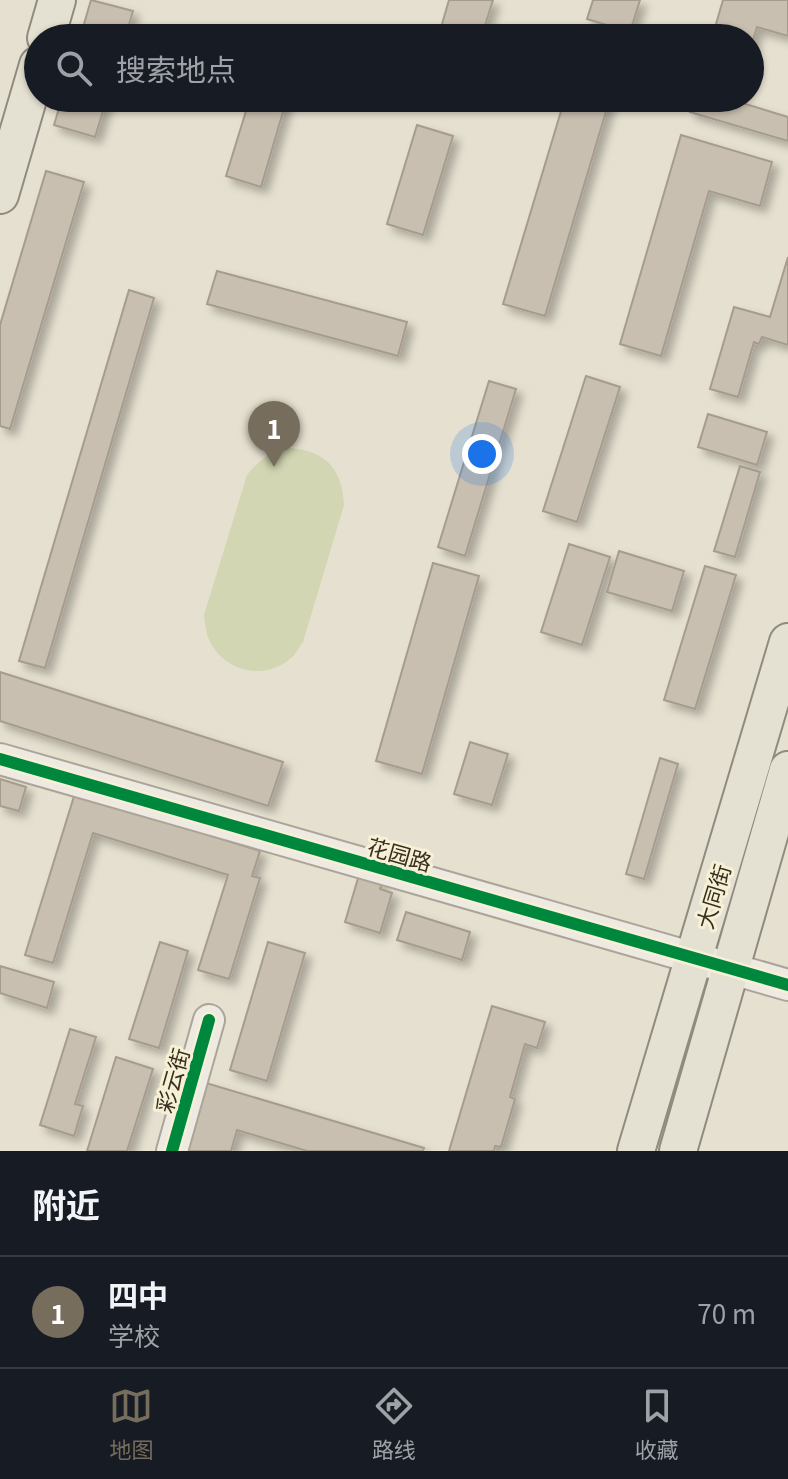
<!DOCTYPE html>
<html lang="zh">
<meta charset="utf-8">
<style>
body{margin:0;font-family:Georgia,"Noto Sans SC",serif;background:#20242c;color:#f1f3f6}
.you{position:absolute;left:482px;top:454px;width:28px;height:28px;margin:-20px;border:6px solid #fff;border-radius:50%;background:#1a73e8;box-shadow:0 0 0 12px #1a73e833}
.badge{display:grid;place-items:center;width:52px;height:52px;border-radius:50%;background:#766d5d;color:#fff;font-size:26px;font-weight:700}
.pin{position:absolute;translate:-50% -66px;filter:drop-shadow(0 2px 4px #0008)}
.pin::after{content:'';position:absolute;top:42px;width:28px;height:24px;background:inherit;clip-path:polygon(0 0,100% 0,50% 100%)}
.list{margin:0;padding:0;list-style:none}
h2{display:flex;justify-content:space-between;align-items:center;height:104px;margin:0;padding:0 32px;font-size:34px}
h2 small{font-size:26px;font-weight:400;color:#9ea1a6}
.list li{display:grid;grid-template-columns:52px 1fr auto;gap:24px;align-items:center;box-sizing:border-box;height:112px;padding:0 32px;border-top:2px solid #363941}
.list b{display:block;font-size:30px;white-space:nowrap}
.list p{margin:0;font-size:26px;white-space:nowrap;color:#9ea1a6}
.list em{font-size:26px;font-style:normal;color:#9ea1a6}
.icon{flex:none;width:44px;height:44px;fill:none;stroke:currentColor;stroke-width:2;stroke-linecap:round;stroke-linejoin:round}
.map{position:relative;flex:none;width:788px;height:1151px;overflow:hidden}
.search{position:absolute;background:#171b24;box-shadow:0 2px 6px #0004;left:24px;right:24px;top:24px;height:88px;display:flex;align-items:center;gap:20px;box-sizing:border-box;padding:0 28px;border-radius:44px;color:#9ea1a6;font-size:30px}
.sheet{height:216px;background:#171b24}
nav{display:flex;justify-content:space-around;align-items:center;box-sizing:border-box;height:112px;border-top:2px solid #363941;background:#171b24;font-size:22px;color:#9ea1a6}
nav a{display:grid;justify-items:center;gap:4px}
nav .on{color:#766d5d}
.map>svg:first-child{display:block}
.green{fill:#d2d6b2}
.building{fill:#c9bfb0;stroke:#a69c8e;stroke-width:2;filter:url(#shadow)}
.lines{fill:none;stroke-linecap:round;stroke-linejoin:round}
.minor-casing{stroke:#aba598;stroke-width:34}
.major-casing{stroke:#908b7f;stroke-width:40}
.minor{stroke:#eeeae1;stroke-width:30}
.major{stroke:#e5e1d2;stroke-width:36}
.cycleway-casing{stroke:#f6f0d6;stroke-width:17}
.cycleway{stroke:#00873e;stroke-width:12}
.labels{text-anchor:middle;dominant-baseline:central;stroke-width:6;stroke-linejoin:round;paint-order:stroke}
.street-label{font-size:22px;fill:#3a2f1f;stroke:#f6f0d6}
</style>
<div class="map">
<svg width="788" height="1151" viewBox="0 0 788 1151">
<defs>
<filter id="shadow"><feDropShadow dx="6" dy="6" stdDeviation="4" flood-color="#0004"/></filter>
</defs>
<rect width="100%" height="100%" fill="#e5e0cf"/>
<!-- green -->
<path class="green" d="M 291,448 C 327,452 342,469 344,505 L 303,642 C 299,647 296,654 291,658 C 263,683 218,670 207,634 C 205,628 205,621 204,615 L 247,475 C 260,459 271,452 291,448 Z"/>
<!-- building -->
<path class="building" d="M 91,0 L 133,11 L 125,38 L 80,38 Z
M 449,0 L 493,0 L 481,38 L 438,38 Z
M 593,0 L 640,0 L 630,32 L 587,19 Z
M 723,0 L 788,0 L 788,36 L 757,27 L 750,50 L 750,38 L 712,38 Z
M 62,98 L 107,98 L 95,137 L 54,125 Z
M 250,98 L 287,98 L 261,187 L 226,176 Z
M 565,98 L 610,98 L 545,316 L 503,304 Z
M 694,98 L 726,98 L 788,117 L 788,141 L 690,112 Z
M 417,125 L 453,136 L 423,235 L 387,224 Z
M 681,135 L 772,162 L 760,206 L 709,191 L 661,356 L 620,344 Z
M 46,171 L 84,182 L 10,429 L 0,426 L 0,325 Z
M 788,257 L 788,345 L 762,337 L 759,344 L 754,342 L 738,397 L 710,389 L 734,307 L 770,317 Z
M 217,271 L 407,322 L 398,356 L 207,304 Z
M 129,290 L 154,298 L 45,668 L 19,661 Z
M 586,376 L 620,387 L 577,522 L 543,511 Z
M 489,381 L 516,389 L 465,556 L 438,547 Z
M 708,414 L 767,432 L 757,465 L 698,447 Z
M 740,466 L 760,472 L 735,557 L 714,551 Z
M 569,544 L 610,557 L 582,645 L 541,632 Z
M 619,551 L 684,571 L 672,611 L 607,592 Z
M 433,563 L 479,576 L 422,774 L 376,761 Z
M 705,566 L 736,575 L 695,709 L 664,700 Z
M 0,672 L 283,762 L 268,806 L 0,721 Z
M 470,742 L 508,754 L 492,805 L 454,794 Z
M 660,758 L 678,764 L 644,879 L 626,874 Z
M 0,779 L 26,787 L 19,811 L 0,806 Z
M 75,793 L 260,851 L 252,876 L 260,878 L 229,979 L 198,970 L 228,875 L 93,833 L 53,963 L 25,955 Z
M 359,875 L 383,882 L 380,889 L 392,893 L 380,933 L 345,922 Z
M 406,912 L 470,932 L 462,960 L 397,940 Z
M 160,942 L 188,951 L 159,1048 L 129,1039 Z
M 268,942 L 305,953 L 267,1081 L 230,1070 Z
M 0,966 L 54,982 L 47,1008 L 0,993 Z
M 492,1006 L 545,1022 L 537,1048 L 525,1044 L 510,1097 L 515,1099 L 501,1147 L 495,1146 L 494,1151 L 449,1151 Z
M 70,1029 L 96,1037 L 75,1104 L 83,1106 L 74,1136 L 40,1125 Z
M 116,1057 L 153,1069 L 127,1151 L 87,1151 Z
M 206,1083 L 424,1148 L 423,1151 L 307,1151 L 237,1130 L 231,1151 L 186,1151 Z"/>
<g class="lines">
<defs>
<path id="minor" d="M 0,759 L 788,985
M 172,1151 L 209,1020"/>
<path id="major" d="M 46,38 L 57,0
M 0,195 L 38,65
M 636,1151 L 788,642
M 678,1151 L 788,770"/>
</defs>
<!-- minor casing -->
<use href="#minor" class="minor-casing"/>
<!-- major casing -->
<use href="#major" class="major-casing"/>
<!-- minor -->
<use href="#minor" class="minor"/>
<!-- major -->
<use href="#major" class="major"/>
<defs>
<path id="cycleway" d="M 0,759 L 788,985
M 172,1151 L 209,1020"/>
</defs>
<!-- cycleway casing -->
<use href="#cycleway" class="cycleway-casing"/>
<!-- cycleway -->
<use href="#cycleway" class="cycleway"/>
</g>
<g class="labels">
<!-- street labels -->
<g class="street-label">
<text transform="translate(400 853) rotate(16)">花园路</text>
<text transform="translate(712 896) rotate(-73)">大同街</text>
<text transform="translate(171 1080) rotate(-74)">彩云街</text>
</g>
</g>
</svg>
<div class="you"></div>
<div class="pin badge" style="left:274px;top:467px">1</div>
<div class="search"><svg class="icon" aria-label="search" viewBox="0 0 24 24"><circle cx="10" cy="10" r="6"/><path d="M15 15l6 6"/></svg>搜索地点</div>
</div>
<section class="sheet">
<h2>附近<small></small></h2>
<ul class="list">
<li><span class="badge">1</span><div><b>四中</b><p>学校</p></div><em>70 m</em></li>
</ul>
</section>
<nav>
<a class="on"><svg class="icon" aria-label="map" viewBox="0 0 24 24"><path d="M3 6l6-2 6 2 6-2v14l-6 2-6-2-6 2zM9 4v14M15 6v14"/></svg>地图</a>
<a><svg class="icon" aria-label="directions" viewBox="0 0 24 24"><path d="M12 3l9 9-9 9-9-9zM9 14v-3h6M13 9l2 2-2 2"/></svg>路线</a>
<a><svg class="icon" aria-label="saved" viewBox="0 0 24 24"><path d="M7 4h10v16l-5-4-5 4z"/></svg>收藏</a>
</nav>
